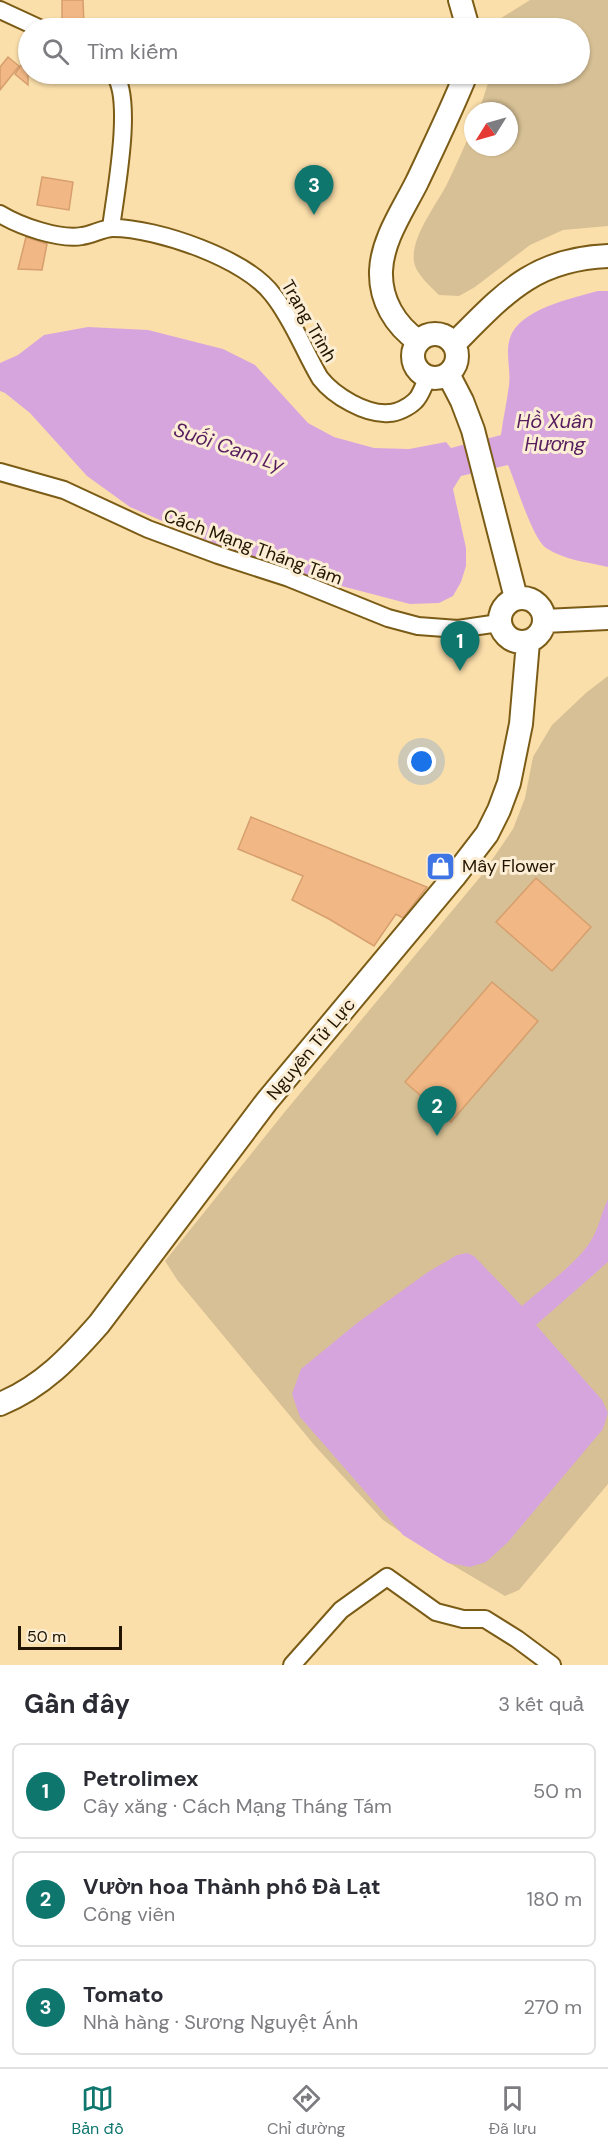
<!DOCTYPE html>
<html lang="vi">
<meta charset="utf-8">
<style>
body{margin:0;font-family:"DM Sans",sans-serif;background:#f2f2f3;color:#2b2b33}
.compass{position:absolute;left:464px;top:102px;width:54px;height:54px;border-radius:50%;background:#fff;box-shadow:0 2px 4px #0004;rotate:233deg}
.scale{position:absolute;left:18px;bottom:15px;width:104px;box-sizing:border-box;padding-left:6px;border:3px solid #211500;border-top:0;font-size:16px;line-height:21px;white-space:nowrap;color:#211500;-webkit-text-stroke:4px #fceed5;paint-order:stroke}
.you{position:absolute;left:422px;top:762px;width:21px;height:21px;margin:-15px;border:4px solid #fff;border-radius:50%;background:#1a73e8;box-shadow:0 0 0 9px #1a73e833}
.badge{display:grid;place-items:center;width:39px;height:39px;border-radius:50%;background:#0f766e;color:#fff;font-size:20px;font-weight:700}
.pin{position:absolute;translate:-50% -50px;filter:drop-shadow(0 2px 3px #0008)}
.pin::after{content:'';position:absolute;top:32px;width:21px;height:18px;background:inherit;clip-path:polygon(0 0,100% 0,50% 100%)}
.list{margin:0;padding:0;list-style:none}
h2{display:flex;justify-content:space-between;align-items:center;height:78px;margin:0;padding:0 24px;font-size:26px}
h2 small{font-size:20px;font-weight:400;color:#7c7c81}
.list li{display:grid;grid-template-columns:39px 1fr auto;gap:18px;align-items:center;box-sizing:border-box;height:96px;margin:0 12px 12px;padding:0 12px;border:2px solid #e1e1e2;border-radius:9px}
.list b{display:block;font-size:22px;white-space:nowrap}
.list p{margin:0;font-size:20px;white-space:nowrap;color:#7c7c81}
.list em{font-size:20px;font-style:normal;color:#7c7c81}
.icon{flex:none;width:33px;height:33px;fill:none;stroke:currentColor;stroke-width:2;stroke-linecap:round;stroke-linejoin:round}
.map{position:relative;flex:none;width:608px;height:1665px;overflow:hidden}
.search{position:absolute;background:#fff;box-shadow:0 2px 4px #0004;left:18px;right:18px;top:18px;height:66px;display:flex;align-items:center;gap:15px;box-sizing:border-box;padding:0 21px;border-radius:33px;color:#7c7c81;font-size:22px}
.sheet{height:402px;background:#fff}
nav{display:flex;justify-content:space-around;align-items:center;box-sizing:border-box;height:84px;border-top:2px solid #e1e1e2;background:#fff;font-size:16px;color:#7c7c81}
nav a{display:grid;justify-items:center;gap:3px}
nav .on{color:#0f766e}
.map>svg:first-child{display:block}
.green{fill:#d7c095}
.water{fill:#d7a5dd}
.building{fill:#f1b784;stroke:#d69f6e;stroke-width:1.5}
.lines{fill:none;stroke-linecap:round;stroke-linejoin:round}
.minor-casing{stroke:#7b5c17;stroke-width:20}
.secondary-casing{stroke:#7b5c17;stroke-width:26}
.minor{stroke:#fff;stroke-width:16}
.secondary{stroke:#fff;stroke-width:22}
.labels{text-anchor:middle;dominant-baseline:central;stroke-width:6;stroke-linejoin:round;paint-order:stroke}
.street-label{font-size:18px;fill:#211500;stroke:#fceed5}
.poi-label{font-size:18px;fill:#211500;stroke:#fceed5;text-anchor:start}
.water-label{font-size:20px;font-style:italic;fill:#571d5f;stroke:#fceed5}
</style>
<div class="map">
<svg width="608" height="1665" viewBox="0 0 608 1665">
<rect width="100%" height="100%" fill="#fbdfab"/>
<!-- green -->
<path class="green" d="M 530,0 L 608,0 L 608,226 L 563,230 L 530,245 L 475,287 L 459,296 L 439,295 C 430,286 416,274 414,262 C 410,237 438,203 448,182 C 457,163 465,145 473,127 L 473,147 L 509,147 L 509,111 L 479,111 L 491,74 L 580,74 L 580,28 L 493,28 L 493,23 Z
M 608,676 L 608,1484 L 519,1590 L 505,1596 L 432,1553 L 383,1520 L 315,1446 L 178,1281 L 165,1261 L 283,1114 L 481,876 L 513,829 L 525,798 L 533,757 L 552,725 L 587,692 Z"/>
<!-- water -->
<path class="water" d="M 598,291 L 608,291 L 608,567 C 587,562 564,560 546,548 C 532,538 516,483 508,465 L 461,476 L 453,489 L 466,548 L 466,566 L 461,582 L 453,596 L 439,603 L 410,604 L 311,578 L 220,546 L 130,507 L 87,476 L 30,413 L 5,393 L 0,391 L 0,363 L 18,355 L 44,335 L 88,327 L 148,330 L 223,349 L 255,365 L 308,423 L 334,437 L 374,448 L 409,449 L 446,442 L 451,448 L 501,435 C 503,418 507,402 509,385 C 511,369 505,353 510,338 C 519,309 573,298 598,291 Z
M 608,1199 L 608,1262 L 536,1325 L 602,1400 L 608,1413 L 603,1429 L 508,1542 L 486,1562 L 470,1567 L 448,1563 L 403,1535 L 300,1417 L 292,1394 L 301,1369 L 357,1323 L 428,1272 L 457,1255 L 467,1253 L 474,1256 L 522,1306 C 542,1288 576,1264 590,1242 C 599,1229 601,1213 608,1199 Z"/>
<!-- building -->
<path class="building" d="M 62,0 L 83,0 L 84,26 L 62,27 Z
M 28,55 L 28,85 L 15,74 Z
M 8,57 L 19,66 L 0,90 L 0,67 Z
M 42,177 L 73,182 L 69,210 L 37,205 Z
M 26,237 L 47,244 L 42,270 L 18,269 Z
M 251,817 L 364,862 L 427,887 L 403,918 L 396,914 L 374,946 L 329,919 L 292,900 L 303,876 L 238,849 Z
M 536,878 L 591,927 L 552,971 L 496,922 Z
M 492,982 L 538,1021 L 451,1122 L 405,1082 Z"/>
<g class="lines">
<defs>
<path id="minor" d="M 0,10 L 39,28
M 0,214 C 20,226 59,240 82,236 C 92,235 103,228 113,228 C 157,228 247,259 273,295 C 293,320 304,351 320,378 C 334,396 366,415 389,413 C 397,413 409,407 415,401 C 421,396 424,384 428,377
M 111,228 C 115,195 134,98 114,74
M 0,472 L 64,490 L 148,529 L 218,555 L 289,578 L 388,618 L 418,626 L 458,629 L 499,623
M 292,1665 L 341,1610 L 387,1577 L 436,1612 L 463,1619 L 485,1619 L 517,1639 L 552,1665"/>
<path id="secondary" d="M 460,0 L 468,28
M413 356a22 22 0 1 1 44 0a22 22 0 1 1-44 0Z
M 418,341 C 395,325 380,300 381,271 C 382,240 403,210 417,182 C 434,146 451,111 466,74
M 454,344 C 504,294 533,259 608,256
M 448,374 L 462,401 L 473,430 L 516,598
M500 620a22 22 0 1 1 44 0a22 22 0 1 1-44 0Z
M 544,621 L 608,618
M 0,1404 C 42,1387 70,1357 99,1324 L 267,1101 L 454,877 L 487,834 L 499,810 L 509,783 L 521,724 L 528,642"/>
</defs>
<!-- minor casing -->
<use href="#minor" class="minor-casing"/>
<!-- secondary casing -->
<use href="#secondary" class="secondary-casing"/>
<!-- minor -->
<use href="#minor" class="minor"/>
<!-- secondary -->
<use href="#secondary" class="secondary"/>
</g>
<!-- icons -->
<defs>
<symbol id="shop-square" viewBox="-11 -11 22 22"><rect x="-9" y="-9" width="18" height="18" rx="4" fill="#3e74e4" stroke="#fceed5"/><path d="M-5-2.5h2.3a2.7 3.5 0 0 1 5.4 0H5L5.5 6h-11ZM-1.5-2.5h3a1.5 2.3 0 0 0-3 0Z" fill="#fff"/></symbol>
</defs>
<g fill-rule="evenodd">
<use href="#shop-square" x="424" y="850" width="33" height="33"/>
</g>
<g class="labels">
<!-- street labels -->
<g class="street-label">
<text transform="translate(309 321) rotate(60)">Trạng Trình</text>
<text transform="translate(253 547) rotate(20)">Cách Mạng Tháng Tám</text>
<text transform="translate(311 1049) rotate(-50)">Nguyên Tử Lực</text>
</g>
<!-- poi labels -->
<g class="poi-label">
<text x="462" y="866">Mây Flower</text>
</g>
<!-- water labels -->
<g class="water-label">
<text x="555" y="421">Hồ Xuân<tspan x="555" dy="23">Hương</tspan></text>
<text transform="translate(229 447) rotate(19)">Suối Cam Ly</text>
</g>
</g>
</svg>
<svg class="compass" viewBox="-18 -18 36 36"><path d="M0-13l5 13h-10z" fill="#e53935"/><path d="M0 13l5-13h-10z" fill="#7c7c81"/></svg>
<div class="scale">50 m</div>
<div class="you"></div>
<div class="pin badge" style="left:460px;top:671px">1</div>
<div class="pin badge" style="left:437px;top:1136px">2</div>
<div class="pin badge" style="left:314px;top:215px">3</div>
<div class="search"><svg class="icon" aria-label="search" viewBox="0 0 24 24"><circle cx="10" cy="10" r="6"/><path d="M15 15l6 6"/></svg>Tìm kiếm</div>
</div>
<section class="sheet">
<h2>Gần đây<small>3 kết quả</small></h2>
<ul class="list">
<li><span class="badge">1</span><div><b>Petrolimex</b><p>Cây xăng · Cách Mạng Tháng Tám</p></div><em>50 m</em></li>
<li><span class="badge">2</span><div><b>Vườn hoa Thành phố Đà Lạt</b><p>Công viên</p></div><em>180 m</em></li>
<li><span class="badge">3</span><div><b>Tomato</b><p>Nhà hàng · Sương Nguyệt Ánh</p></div><em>270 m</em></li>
</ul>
</section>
<nav>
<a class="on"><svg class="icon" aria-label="map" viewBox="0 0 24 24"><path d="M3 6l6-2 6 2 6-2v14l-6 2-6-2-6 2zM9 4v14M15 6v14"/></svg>Bản đồ</a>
<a><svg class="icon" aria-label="directions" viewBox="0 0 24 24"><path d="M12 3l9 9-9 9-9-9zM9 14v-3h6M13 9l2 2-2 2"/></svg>Chỉ đường</a>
<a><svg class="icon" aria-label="saved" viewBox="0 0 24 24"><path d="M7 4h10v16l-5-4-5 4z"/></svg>Đã lưu</a>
</nav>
